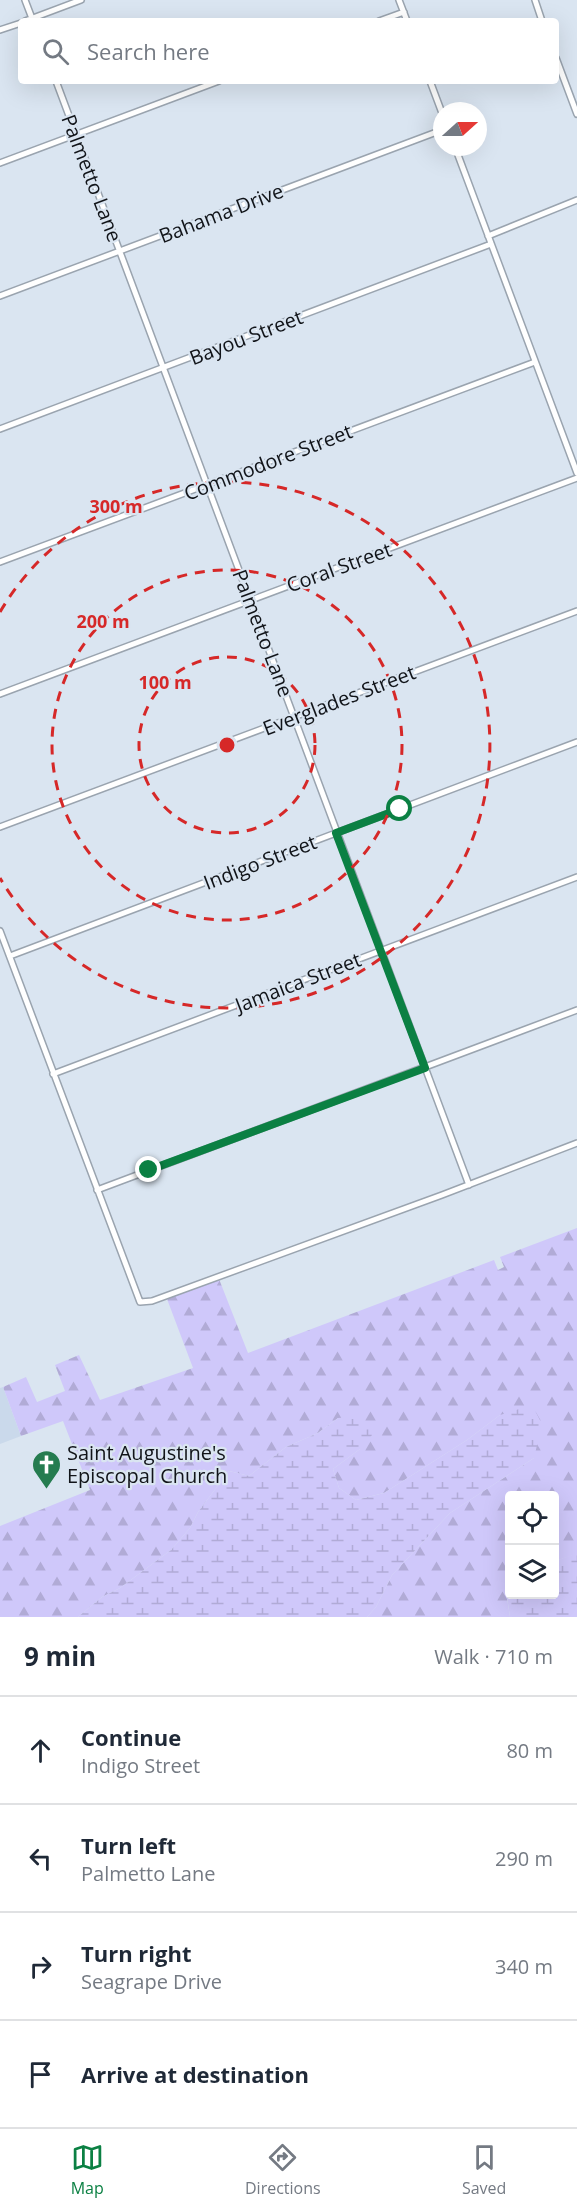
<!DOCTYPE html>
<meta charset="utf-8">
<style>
body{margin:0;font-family:"Open Sans",sans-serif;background:#f6f6f7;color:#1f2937}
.controls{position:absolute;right:18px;bottom:18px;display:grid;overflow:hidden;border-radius:6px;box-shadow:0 6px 24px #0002}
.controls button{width:54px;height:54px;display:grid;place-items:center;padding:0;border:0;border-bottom:2px solid #e0e1e3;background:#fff;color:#1f2937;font:30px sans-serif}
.compass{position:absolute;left:433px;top:102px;width:54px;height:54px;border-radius:50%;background:#fff;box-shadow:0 6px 24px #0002;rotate:69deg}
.stop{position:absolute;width:18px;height:18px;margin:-14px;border:4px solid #0b8043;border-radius:50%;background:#fff}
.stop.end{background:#0b8043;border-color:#fff;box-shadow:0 2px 6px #0008}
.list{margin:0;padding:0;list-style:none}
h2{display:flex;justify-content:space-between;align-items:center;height:78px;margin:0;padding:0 24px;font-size:26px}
h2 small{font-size:20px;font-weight:400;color:#747a83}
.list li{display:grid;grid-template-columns:39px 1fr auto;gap:18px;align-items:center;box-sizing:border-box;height:108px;padding:0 24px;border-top:2px solid #e0e1e3}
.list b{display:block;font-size:22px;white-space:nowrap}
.list p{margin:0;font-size:20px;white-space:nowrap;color:#747a83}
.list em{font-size:20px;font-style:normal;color:#747a83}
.icon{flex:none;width:33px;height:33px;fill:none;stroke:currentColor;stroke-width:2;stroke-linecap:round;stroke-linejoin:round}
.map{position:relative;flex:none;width:577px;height:1617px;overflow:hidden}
.search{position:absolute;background:#fff;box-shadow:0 6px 24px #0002;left:18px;right:18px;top:18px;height:66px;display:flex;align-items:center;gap:15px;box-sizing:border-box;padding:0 21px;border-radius:6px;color:#747a83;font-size:22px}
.sheet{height:510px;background:#fff}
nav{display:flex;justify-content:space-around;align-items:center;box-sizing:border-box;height:84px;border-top:2px solid #e0e1e3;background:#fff;font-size:16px;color:#747a83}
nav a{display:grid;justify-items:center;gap:3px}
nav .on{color:#0b8043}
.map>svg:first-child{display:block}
.built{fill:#cad9eb}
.forest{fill:url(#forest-firs)}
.wetland{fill:url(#wetland-marsh)}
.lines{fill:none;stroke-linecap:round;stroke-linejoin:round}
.minor-casing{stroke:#9aa4af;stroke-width:8}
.minor{stroke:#fff;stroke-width:5}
.route{stroke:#0b8043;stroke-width:8}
.ring{fill:none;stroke:#d62828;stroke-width:3;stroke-dasharray:10 8}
.labels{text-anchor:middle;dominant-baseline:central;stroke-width:4.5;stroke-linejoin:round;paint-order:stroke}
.street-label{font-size:20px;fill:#111419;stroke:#dae5f1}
.poi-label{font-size:20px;fill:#111419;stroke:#dae5f1;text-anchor:start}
.centre{fill:#d62828;stroke:#dae5f1;stroke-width:3}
.ring-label{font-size:18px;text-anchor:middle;font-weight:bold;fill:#d62828;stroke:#dae5f1;stroke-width:4.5;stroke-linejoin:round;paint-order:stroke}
</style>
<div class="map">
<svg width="577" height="1617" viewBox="0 0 577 1617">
<defs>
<pattern id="forest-firs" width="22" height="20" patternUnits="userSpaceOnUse" patternTransform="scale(1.5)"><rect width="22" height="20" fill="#cfc8fa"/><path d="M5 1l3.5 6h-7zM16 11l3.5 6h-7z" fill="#b1abd6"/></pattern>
<pattern id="wetland-marsh" width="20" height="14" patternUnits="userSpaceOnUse" patternTransform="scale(1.5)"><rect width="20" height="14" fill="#cfc8fa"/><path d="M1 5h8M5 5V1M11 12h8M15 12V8" fill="none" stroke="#b1abd6"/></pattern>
</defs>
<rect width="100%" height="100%" fill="#dae5f1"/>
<!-- built -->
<path class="built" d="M 3,1387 L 21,1436 L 0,1444 L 0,1388 Z"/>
<!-- forest -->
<path class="forest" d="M 577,1228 L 577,1554 L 555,1561 L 554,1496 L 510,1496 L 510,1588 L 506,1591 L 510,1617 L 367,1617 L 376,1607 L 392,1575 L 450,1513 L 534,1458 L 500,1415 L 467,1440 L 384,1493 L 356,1500 L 339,1488 L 333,1469 L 360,1449 L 338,1418 L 318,1433 L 286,1447 L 249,1476 L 229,1471 L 198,1512 L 190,1528 L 171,1550 L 120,1588 L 102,1597 L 78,1617 L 0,1617 L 0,1526 L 90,1490 L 63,1421 L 21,1436 L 3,1387 L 26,1377 L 37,1402 L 65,1391 L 55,1365 L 79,1355 L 100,1400 L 193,1368 L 167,1299 L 219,1279 L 248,1353 L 494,1260 L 498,1270 L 504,1267 L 500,1257 Z"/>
<!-- wetland -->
<path class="wetland" d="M 532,1405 L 542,1424 L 534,1458 L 450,1513 L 392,1575 L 376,1607 L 367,1617 L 78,1617 L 102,1597 L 120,1588 L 171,1550 L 190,1528 L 198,1512 L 229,1471 L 249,1476 L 286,1447 L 318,1433 L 338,1418 L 363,1416 L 372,1435 L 360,1449 L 333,1469 L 339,1488 L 356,1500 L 384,1493 L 467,1440 L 500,1415 Z
M 575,1554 L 577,1554 L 577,1617 L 510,1617 L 506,1590 L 509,1588 L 510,1594 L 554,1594 L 555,1561 Z"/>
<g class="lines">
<defs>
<path id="minor" d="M 25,0 L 33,21
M 399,0 L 407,21
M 535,0 L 542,21
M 25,21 L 81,0
M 379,21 L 404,12
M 0,30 L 21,23
M 556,58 L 577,114
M 56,81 L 469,1185
M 430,81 L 442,113
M 455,147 L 577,473
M 0,163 L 219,81
M 488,236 L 577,200
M 0,296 L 442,130
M 0,429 L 491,244
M 0,562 L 535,362
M 0,694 L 577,478
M 0,827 L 577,611
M 0,931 L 140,1302 L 152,1301 L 442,1195 L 577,1143
M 10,956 L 577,742
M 53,1074 L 577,877
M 97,1190 L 577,1010"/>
</defs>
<!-- minor casing -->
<use href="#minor" class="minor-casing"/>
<!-- minor -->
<use href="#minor" class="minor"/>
</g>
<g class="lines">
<!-- route -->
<path class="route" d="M 149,1170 L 425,1068 L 336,833 L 400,809"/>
</g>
<!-- distance rings -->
<g class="ring">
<circle cx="227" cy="745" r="88"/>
<circle cx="227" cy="745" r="175"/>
<path d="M0 612A263 263 0 1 1 0 878"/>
</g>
<!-- icons -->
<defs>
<symbol id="church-pin" viewBox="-11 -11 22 30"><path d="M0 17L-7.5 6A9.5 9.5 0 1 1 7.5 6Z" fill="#257c50" stroke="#dae5f1"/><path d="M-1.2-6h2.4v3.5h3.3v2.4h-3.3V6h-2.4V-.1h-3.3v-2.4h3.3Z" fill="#fff"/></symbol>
</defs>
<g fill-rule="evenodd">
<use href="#church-pin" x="30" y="1448" width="33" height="45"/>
</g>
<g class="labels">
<!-- street labels -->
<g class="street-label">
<text transform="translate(92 178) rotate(69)">Palmetto Lane</text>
<text transform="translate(221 213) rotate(-21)">Bahama Drive</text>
<text transform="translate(246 337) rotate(-21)">Bayou Street</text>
<text transform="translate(268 462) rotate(-21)">Commodore Street</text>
<text transform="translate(339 567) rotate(-20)">Coral Street</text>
<text transform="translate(263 633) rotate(69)">Palmetto Lane</text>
<text transform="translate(339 700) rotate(-21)">Everglades Street</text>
<text transform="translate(260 862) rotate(-21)">Indigo Street</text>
<text transform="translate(298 982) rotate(-21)">Jamaica Street</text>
</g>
<!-- poi labels -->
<g class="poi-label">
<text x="67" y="1452">Saint Augustine's<tspan x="67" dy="23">Episcopal Church</tspan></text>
</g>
</g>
<circle cx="227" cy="745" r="9" class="centre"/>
<g class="ring-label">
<text x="116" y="513">300 m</text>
<text x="103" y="628">200 m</text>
<text x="165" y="689">100 m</text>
</g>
</svg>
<div class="controls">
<button><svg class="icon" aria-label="locate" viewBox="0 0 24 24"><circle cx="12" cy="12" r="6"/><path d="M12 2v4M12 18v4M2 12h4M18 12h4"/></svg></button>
<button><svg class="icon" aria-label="layers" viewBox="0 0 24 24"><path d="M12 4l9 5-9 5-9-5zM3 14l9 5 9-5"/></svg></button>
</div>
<svg class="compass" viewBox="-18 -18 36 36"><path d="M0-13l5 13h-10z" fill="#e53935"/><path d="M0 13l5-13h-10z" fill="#747a83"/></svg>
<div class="stop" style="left:400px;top:809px"></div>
<div class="stop end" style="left:149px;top:1170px"></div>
<div class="search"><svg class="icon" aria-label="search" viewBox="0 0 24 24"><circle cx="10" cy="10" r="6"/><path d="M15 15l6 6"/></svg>Search here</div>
</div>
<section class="sheet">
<h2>9 min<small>Walk · 710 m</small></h2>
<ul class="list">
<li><svg class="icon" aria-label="ahead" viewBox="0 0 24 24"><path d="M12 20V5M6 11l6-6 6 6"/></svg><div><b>Continue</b><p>Indigo Street</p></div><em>80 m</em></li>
<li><svg class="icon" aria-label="left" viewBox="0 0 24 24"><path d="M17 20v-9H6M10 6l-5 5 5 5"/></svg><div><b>Turn left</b><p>Palmetto Lane</p></div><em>290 m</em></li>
<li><svg class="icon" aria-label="right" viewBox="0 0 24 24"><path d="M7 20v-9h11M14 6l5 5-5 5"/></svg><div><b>Turn right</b><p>Seagrape Drive</p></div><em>340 m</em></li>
<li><svg class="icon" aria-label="arrive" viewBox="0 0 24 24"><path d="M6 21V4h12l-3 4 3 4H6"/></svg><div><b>Arrive at destination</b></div></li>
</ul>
</section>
<nav>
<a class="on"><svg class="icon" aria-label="map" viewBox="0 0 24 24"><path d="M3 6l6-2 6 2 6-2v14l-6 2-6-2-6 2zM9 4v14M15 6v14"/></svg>Map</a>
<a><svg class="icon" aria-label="directions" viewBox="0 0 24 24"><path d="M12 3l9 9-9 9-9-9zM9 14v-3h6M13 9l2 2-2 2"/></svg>Directions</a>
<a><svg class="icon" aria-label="saved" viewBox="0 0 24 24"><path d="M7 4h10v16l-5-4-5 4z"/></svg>Saved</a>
</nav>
